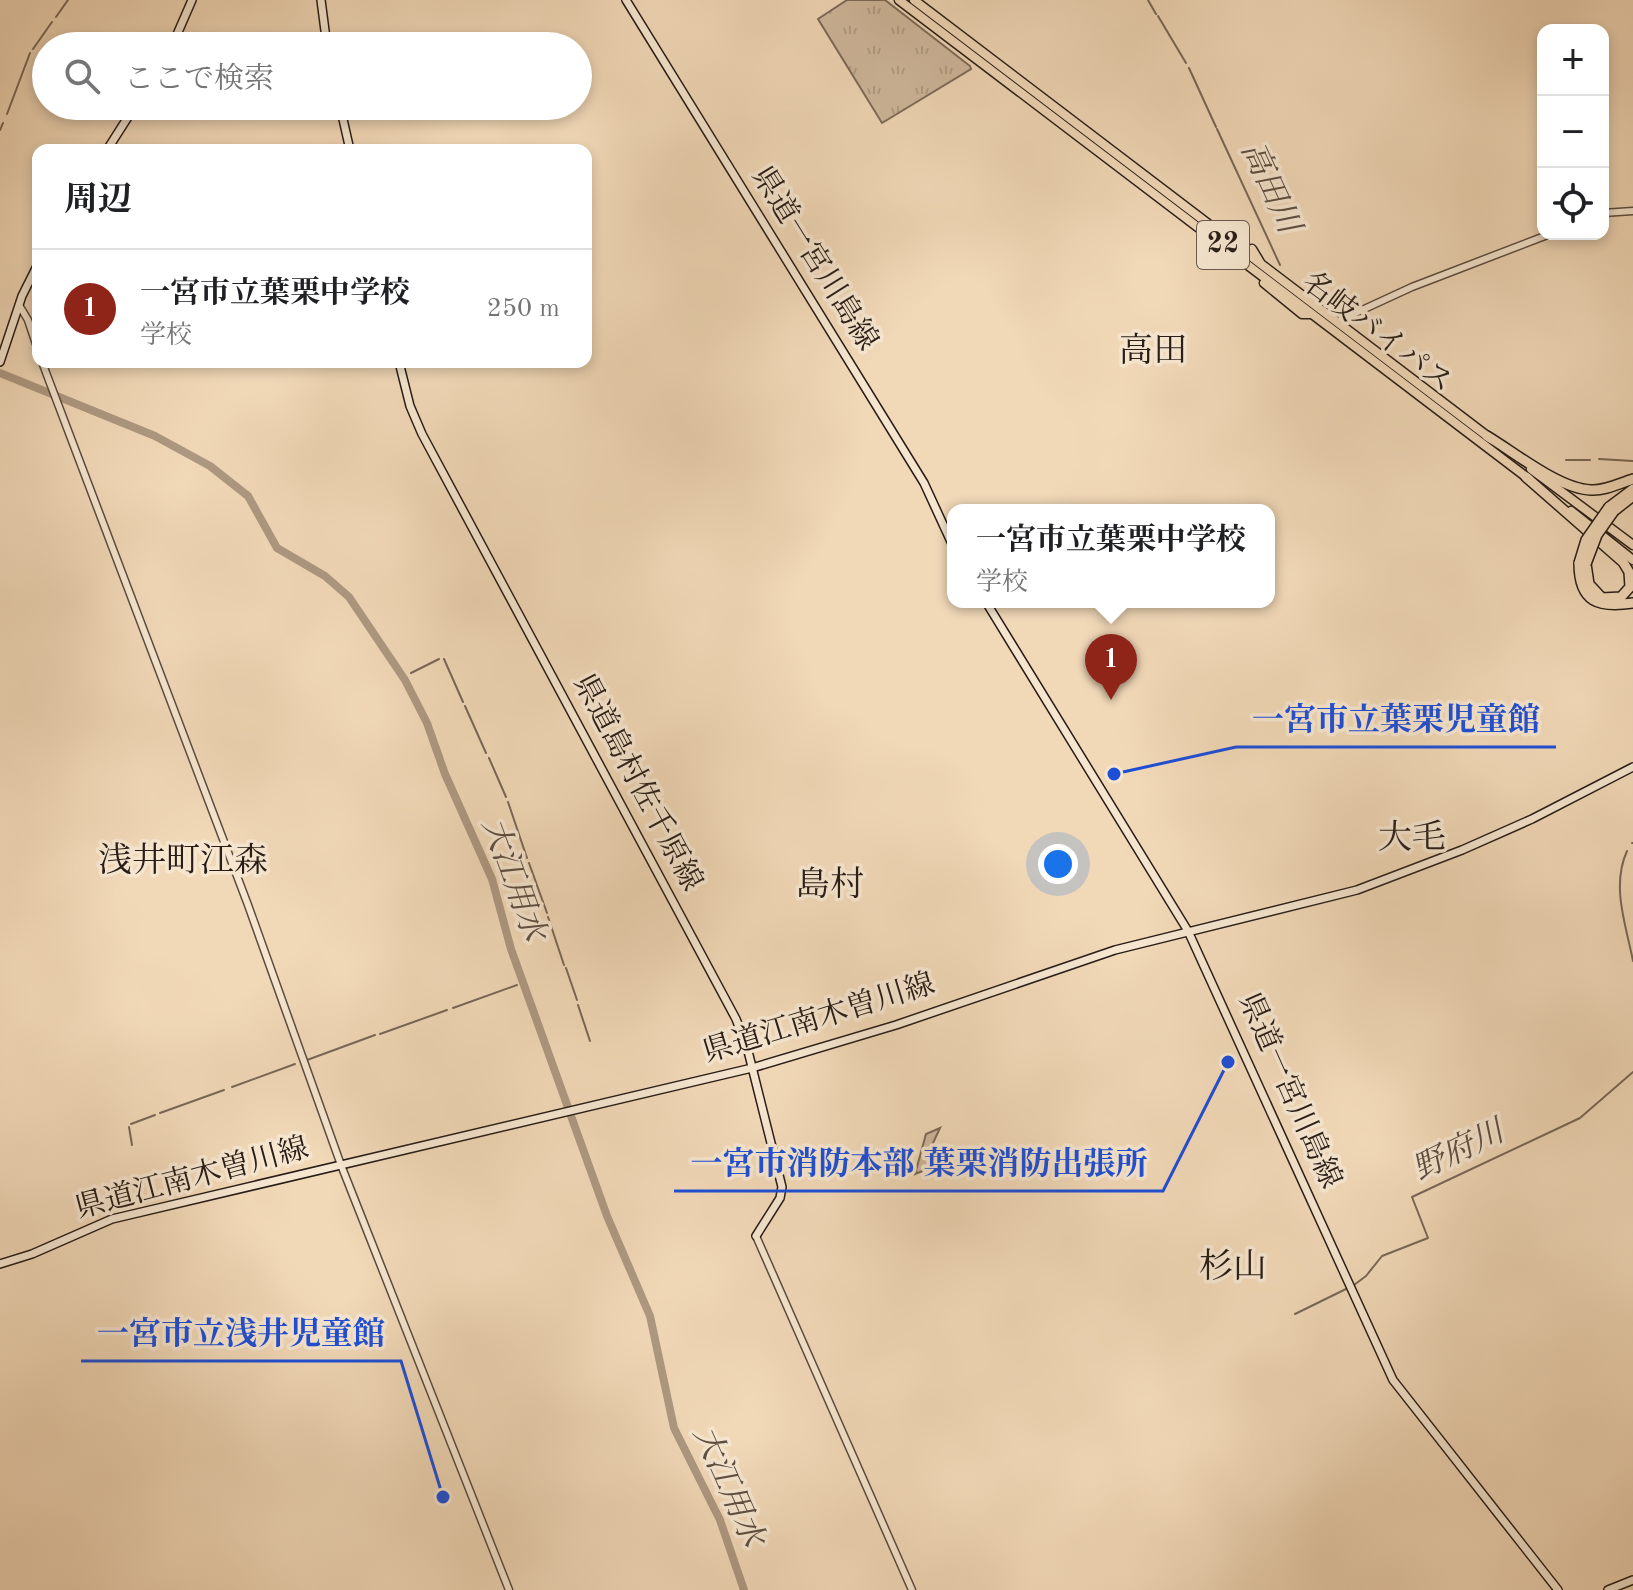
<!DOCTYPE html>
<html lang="ja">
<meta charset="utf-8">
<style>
body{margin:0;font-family:"Old Standard TT","Noto Serif JP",serif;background:#f6f6f6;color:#202124}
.controls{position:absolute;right:24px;top:24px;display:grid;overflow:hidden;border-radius:16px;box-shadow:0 4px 12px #0003}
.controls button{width:72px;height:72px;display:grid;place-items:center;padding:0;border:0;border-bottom:2px solid #e0e0e0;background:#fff;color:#202124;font:40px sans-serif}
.you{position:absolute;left:1058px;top:864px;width:28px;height:28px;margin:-20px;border:6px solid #fff;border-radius:50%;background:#1a73e8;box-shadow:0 0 0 12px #1a73e833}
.badge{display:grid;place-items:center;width:52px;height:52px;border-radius:50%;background:#8f2418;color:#fff;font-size:26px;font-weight:700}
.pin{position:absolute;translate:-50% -66px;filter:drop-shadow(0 2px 4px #0008)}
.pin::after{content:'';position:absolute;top:42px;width:28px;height:24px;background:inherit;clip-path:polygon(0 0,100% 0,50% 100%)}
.popup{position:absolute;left:947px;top:504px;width:328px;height:104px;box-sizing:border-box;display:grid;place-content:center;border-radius:16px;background:#fff;filter:drop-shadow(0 2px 6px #0005);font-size:26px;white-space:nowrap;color:#757577}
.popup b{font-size:30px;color:#202124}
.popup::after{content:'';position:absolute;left:50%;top:100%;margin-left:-16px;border:16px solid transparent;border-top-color:#fff}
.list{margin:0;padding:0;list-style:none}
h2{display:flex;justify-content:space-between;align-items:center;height:104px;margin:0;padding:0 32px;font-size:34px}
h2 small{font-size:26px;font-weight:400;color:#757577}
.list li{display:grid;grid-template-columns:52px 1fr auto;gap:24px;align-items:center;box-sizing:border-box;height:120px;padding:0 32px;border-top:2px solid #e0e0e0}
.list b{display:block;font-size:30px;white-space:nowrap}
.list p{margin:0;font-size:26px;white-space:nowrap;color:#757577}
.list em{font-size:26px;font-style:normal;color:#757577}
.icon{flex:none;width:44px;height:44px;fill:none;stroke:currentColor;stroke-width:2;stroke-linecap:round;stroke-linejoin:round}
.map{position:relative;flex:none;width:1633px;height:1590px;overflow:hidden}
.search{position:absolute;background:#fff;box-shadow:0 4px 12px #0003;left:32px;top:32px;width:560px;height:88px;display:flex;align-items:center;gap:20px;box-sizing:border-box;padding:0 28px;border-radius:44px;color:#757577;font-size:30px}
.panel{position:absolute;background:#fff;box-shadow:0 4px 12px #0003;left:32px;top:144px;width:560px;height:224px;border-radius:16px}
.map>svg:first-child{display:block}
.park{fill:url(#park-tufts);stroke:#7c6a5a;stroke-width:2}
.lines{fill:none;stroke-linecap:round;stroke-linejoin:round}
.stream{stroke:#786757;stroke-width:2}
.river{stroke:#ad9881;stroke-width:8}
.tertiary-casing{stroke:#5a4c3f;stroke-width:9}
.secondary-casing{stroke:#281d17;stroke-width:10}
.trunk-casing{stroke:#281d17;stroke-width:11}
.motorway-casing{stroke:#281d17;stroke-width:12}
.tertiary{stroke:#f6e6d0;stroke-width:6}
.secondary{stroke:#f6e6d0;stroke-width:7}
.trunk{stroke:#f1d8b7;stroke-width:8}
.motorway{stroke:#f1d8b7;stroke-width:9}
.motorway-bridge-casing{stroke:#281d17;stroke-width:12;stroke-linecap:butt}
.motorway-bridge{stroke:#f1d8b7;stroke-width:9}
.labels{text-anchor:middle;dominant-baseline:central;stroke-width:7;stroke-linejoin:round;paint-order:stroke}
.shield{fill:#f6e6d0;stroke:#66594e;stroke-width:2}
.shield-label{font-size:28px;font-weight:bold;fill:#281d17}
.street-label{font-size:30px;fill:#281d17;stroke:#f6e6d0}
.water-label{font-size:32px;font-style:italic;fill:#5d4e41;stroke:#f6e6d0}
.quarter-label{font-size:34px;fill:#281d17;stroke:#f6e6d0}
.leader{fill:none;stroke:#1d4ed8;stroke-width:3}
.callout-dot{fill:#1d4ed8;stroke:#f6e6d0;stroke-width:3}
.callout-label{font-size:32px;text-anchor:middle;font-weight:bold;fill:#1d4ed8;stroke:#f6e6d0;stroke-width:7;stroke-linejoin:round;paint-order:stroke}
</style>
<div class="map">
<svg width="1633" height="1590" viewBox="0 0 1633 1590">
<defs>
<pattern id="park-tufts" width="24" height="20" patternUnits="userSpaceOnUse" patternTransform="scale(2)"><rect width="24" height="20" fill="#cfb89c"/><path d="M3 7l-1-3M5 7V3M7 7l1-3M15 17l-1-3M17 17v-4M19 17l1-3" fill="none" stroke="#b29e86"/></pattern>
</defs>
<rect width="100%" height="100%" fill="#f1d8b7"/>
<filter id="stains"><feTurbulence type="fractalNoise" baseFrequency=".0025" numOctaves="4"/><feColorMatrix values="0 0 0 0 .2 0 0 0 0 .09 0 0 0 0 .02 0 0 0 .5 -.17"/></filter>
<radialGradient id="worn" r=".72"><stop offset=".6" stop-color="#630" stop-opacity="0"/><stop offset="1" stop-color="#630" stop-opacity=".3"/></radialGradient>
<!-- park -->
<path class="park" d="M 847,0 L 885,0 L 970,66 L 971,69 L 882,123 L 818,19 Z
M 940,1128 L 932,1145 L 942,1154 L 938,1165 L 915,1174 L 926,1134 Z"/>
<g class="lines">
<!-- stream -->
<path class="stream" d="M 1148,0 L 1156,14
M 1158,16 L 1186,63
M 56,17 L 68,0
M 33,49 L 52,22
M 1189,68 L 1216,127
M 7,114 L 30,53
M 1217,129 L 1280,265
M 0,130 L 3,123
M 1599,459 L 1633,461
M 1566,460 L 1590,460
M 444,659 L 463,702
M 411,673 L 439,659
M 465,706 L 486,753
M 489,758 L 506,797
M 508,802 L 527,858
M 1632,843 L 1633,843
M 1627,851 C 1611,886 1626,925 1633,961
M 529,863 L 547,913
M 548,917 L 564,965
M 566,968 L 577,1000
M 578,1005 L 590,1041
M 453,1008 L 517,985
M 380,1034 L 447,1010
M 307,1060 L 375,1035
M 232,1087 L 295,1064
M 160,1113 L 224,1090
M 131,1124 L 155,1115
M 129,1127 L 132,1145
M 1354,1285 L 1366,1276 L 1382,1256 L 1428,1238 L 1412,1197 L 1580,1118 L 1633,1072
M 1295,1314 L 1346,1289"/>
<!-- river -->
<path class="river" d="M 0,373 L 155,436 L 210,466 L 248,496 L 277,548 L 325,576 L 349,597 L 405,680 L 427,723 L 445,774 L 492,879 L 511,949 L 607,1216 L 650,1316 L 674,1428 L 720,1520 L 744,1590"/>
<defs>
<path id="tertiary" d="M 1603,213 L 1633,211
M 19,305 L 28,320 L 38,350
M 1336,322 L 1412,287 L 1550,234
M 42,362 L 248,905 L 341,1165 L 509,1590
M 756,1236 L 912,1590"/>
<path id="secondary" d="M 321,0 L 327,46
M 626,0 L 924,483 L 953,546
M 172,46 L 192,0
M 340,106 L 350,150
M 107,150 L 135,106
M 0,362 L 22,296 L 38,264
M 399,362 L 410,406 L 422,434 L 736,1019 L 748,1051 L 782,1187 L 780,1198 L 756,1236
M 986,602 L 1188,931 L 1393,1380 L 1558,1590
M 0,1264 L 32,1254 L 112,1219 L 752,1068 L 896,1025 L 1115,950 L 1357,890 L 1462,850 L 1532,819 L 1633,767
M 1608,1590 L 1633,1580"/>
<path id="trunk" d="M 899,0 L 1529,479
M 914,0 L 1491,439
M 1252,249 L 1261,264
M 1264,283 L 1302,314 L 1311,314
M 1531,469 L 1633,545
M 1571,511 L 1633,560"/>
<path id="motorway" d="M 1487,436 C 1514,452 1559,489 1591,490 C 1605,491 1620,483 1633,479
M 1526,477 L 1623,562 L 1629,572 L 1630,587 L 1621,597 L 1602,598 L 1589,584 L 1586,564
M 1609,507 L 1633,489
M 1614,511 L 1633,496
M 1579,563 C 1579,603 1599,608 1633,603"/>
</defs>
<!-- tertiary casing -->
<use href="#tertiary" class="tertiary-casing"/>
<!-- secondary casing -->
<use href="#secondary" class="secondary-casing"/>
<!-- trunk casing -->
<use href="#trunk" class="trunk-casing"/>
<!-- motorway casing -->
<use href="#motorway" class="motorway-casing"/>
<!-- tertiary -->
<use href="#tertiary" class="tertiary"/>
<!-- secondary -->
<use href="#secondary" class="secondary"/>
<!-- trunk -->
<use href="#trunk" class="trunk"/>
<!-- motorway -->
<use href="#motorway" class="motorway"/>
<defs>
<path id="motorway-bridge" d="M 1579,563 L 1586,540 L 1609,507
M 1586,564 L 1597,535 L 1614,511"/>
</defs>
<!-- motorway-bridge casing -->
<use href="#motorway-bridge" class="motorway-bridge-casing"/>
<!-- motorway-bridge -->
<use href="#motorway-bridge" class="motorway-bridge"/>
</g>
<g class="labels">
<!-- shield labels -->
<rect class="shield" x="1197" y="221" width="52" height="48" rx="6"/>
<g class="shield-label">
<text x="1223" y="245">22</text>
</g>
<!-- street labels -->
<g class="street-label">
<text transform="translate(814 259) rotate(58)">県道一宮川島線</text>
<text transform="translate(1377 333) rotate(37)">名岐バイパス</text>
<text transform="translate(637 783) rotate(62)">県道島村佐千原線</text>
<text transform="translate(819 1019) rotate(-17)">県道江南木曽川線</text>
<text transform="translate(1289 1091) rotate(66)">県道一宮川島線</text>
<text transform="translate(192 1179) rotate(-15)">県道江南木曽川線</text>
</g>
<!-- water labels -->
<g class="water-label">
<text transform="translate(1269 188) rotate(65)">高田川</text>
<text transform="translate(512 880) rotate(70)">大江用水</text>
<text transform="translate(1459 1152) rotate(-26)">野府川</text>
<text transform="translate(727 1487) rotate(66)">大江用水</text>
</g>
<!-- quarter labels -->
<g class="quarter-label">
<text x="1153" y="352">高田</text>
<text x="1412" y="839">大毛</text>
<text x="183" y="862">浅井町江森</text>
<text x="830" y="886">島村</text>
<text x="1233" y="1268">杉山</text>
</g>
</g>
<!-- callouts -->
<path class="leader" d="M1114 774L1236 747H1556M1228 1062L1163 1191H674M443 1497L401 1361H81"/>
<g class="callout-dot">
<circle cx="1114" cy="774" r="8"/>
<circle cx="1228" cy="1062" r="8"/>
<circle cx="443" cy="1497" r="8"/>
</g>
<g class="callout-label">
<text x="1396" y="730">一宮市立葉栗児童館</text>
<text x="919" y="1174">一宮市消防本部 葉栗消防出張所</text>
<text x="241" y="1344">一宮市立浅井児童館</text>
</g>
<rect width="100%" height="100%" filter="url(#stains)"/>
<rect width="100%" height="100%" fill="url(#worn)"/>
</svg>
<div class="controls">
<button>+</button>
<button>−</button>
<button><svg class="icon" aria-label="locate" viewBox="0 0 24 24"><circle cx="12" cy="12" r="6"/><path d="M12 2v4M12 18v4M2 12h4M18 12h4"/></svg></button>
</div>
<div class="you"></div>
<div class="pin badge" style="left:1111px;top:700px">1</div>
<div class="popup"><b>一宮市立葉栗中学校</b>学校</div>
<div class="search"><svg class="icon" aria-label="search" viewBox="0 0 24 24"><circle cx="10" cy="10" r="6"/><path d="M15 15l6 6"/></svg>ここで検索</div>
<section class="panel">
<h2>周辺<small></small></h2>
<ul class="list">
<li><span class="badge">1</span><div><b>一宮市立葉栗中学校</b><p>学校</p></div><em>250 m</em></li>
</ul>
</section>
</div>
